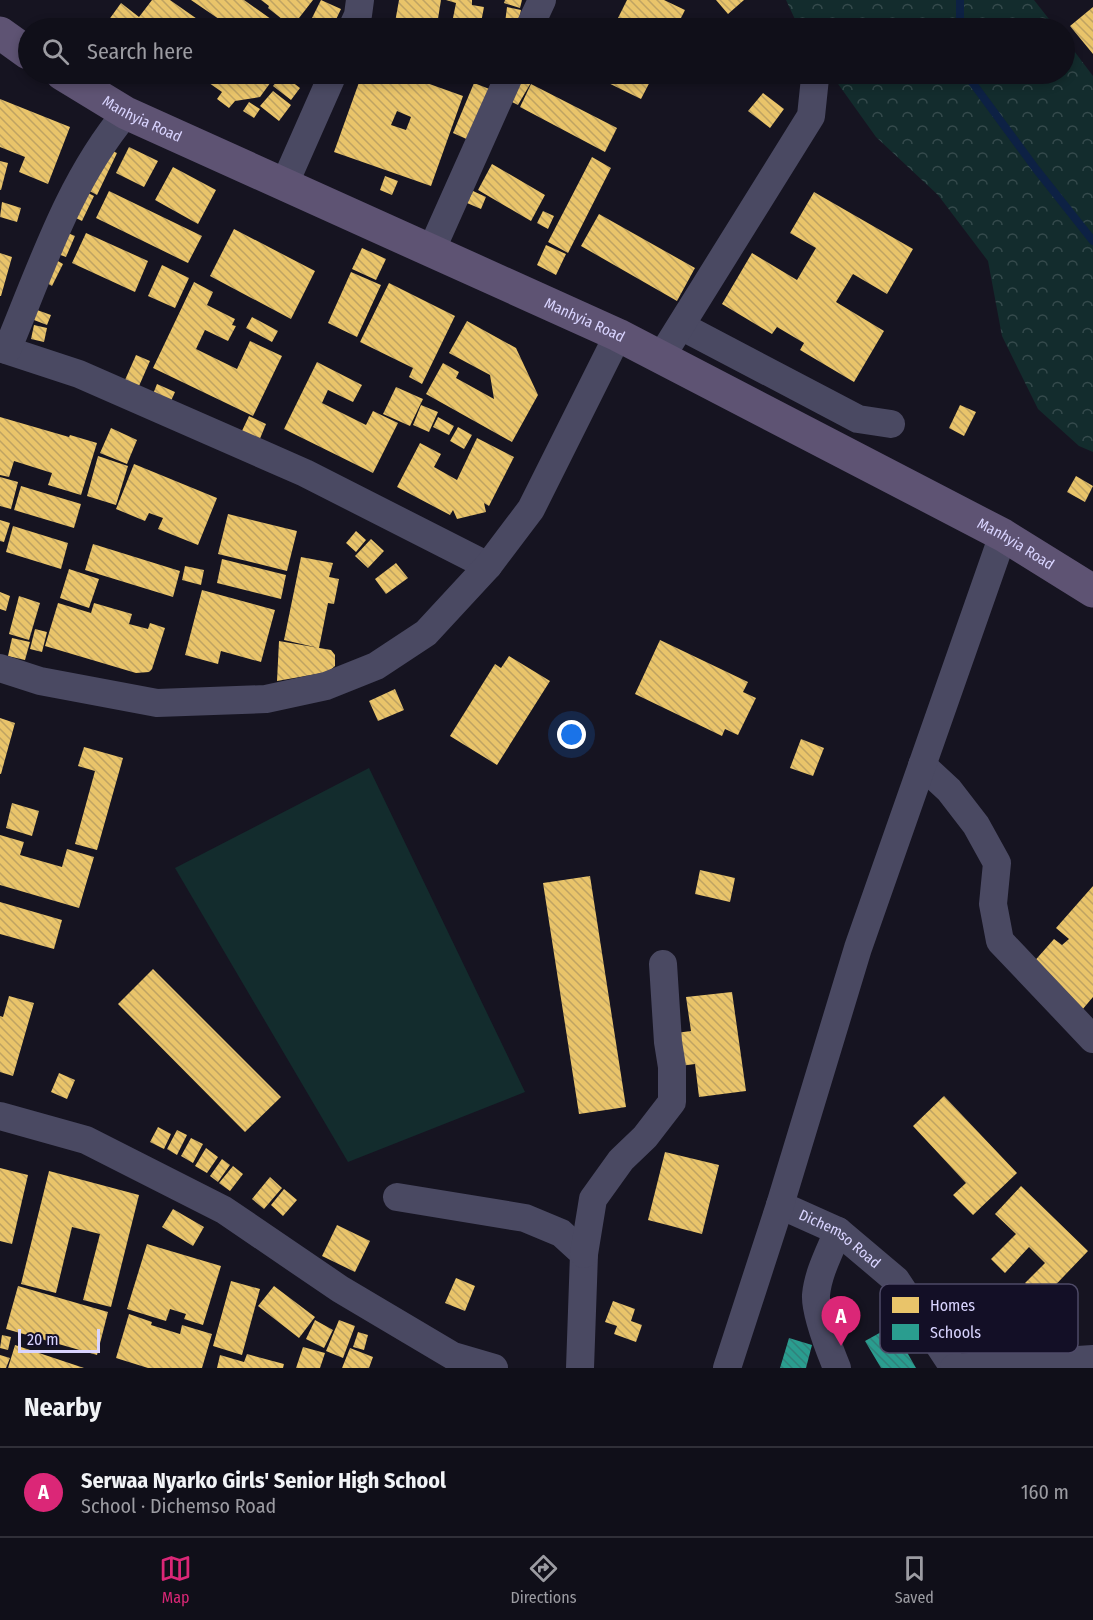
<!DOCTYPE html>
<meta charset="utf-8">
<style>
body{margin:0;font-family:"Fira Sans Condensed",sans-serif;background:#191822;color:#f1f3f6}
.scale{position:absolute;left:18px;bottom:15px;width:82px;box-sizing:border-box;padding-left:6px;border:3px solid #d9d4ff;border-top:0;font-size:16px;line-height:21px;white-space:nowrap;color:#d9d4ff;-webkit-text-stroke:4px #130f26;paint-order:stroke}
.you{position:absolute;left:572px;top:735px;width:21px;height:21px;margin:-15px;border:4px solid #fff;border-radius:50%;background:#1a73e8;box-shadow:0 0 0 9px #1a73e833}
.badge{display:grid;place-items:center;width:39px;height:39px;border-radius:50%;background:#db2777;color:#fff;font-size:20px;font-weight:700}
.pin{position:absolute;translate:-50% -50px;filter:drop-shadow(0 2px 3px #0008)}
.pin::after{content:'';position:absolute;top:32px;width:21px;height:18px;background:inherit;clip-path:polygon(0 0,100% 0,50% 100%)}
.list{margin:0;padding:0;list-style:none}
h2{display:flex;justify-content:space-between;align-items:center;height:78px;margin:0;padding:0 24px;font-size:26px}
h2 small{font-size:20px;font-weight:400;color:#9c9ca2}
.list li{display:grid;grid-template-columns:39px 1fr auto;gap:18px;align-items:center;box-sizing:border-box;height:90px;padding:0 24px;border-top:2px solid #302f38}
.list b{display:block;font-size:22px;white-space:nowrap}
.list p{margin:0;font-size:20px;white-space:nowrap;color:#9c9ca2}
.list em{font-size:20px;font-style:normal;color:#9c9ca2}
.icon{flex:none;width:33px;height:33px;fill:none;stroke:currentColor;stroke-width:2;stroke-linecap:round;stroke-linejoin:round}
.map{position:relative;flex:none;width:1093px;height:1368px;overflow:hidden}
.search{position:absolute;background:#100f19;box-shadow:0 3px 9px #0003;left:18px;right:18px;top:18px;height:66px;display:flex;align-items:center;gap:15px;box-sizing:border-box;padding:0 21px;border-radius:33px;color:#9c9ca2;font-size:22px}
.sheet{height:168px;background:#100f19}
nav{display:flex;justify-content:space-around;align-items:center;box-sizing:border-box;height:84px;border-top:2px solid #302f38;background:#100f19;font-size:16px;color:#9c9ca2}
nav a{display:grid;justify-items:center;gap:3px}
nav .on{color:#db2777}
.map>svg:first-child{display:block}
.forest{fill:url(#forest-crowns)}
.garden{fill:#132c2d}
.homes{fill:url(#homes-back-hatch);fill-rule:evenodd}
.schools{fill:url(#schools-back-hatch)}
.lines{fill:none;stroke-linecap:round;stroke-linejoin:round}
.stream{stroke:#0d2144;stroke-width:8}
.minor{stroke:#4a4962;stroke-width:28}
.major{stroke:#5e5373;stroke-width:33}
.labels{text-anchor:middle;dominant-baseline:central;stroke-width:6;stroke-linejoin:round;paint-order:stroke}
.street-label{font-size:15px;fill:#d9d4ff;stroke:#130f26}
.key{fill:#130f26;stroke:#4e4a67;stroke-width:1.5}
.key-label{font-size:16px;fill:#d9d4ff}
</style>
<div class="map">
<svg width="1093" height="1368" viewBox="0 0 1093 1368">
<defs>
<pattern id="forest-crowns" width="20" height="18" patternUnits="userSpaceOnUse" patternTransform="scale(1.5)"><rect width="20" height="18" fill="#132c2d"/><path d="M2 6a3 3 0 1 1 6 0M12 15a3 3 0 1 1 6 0" fill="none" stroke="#354a4c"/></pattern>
<pattern id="homes-back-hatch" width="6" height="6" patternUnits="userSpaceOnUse" patternTransform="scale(1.5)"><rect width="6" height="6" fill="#e9c46a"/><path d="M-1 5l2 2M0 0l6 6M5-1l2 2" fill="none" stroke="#bfa362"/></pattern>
<pattern id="schools-back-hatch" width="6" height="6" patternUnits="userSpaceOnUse" patternTransform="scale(1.5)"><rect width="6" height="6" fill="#2a9d8f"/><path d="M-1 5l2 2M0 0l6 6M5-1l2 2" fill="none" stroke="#31817b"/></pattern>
</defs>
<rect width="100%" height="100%" fill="#161421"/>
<!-- forest -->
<path class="forest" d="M 786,0 L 1034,0 L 1056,28 L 799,28 Z
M 1065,39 L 1093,76 L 1093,452 L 1079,446 L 1038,409 L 1002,336 L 988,261 L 938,195 L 876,137 L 831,74 L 1064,74 Z"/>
<!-- garden -->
<path class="garden" d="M 369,768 L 525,1092 L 348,1162 L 175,868 Z"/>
<!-- homes -->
<path class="homes" d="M 152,0 L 170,0 L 210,28 L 103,28 L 121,3 L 139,17 Z
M 191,0 L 244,0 L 278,24 L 274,28 L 232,28 Z
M 261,0 L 313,0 L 292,27 L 268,8 L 269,6 Z
M 321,0 L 341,9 L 332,28 L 307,28 Z
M 399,0 L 441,0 L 437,25 L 451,28 L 394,28 Z
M 446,0 L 472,0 L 472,5 L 484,7 L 480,28 L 452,23 L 456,3 Z
M 505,0 L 522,0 L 520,8 L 504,3 Z
M 627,0 L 664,0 L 685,10 L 676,28 L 613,28 Z
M 716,0 L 744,0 L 728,14 Z
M 507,7 L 521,10 L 518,25 L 505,23 Z
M 1093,7 L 1093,54 L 1070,26 Z
M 196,74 L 274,74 L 276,75 L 260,97 L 235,101 L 229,108 L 217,99 L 222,92 Z
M 282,74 L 300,88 L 291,100 L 273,86 Z
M 362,74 L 375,74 L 386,78 L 388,74 L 408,81 L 410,77 L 463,96 L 431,186 L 334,152 ZM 397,111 L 411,117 L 406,130 L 391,125 Z
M 438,74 L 458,74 L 458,80 L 437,79 Z
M 521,74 L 536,74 L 518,105 L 506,99 Z
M 590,74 L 654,74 L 641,99 Z
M 474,83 L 492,90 L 471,141 L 453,133 Z
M 531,84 L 617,128 L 605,152 L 520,107 Z
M 273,91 L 291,105 L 279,121 L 260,106 Z
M 763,93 L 784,109 L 770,128 L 748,111 Z
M 0,99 L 70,127 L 48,184 L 19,172 L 25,157 L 0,147 Z
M 249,102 L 260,109 L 254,118 L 243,111 Z
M 102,146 L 117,153 L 97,195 L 82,187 Z
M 129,147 L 158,161 L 144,187 L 116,173 Z
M 592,157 L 611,168 L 568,253 L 548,242 Z
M 0,161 L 8,163 L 1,190 L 0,190 Z
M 492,164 L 545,195 L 531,221 L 478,190 Z
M 173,167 L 216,190 L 198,224 L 155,200 Z
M 385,176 L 398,181 L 392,195 L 380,190 Z
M 78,188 L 94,196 L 82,221 L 66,213 Z
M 109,191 L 202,236 L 188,263 L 96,218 Z
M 473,191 L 486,197 L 481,209 L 467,203 Z
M 814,192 L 913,249 L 887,294 L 853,274 L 836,302 L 884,331 L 854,382 L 800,350 L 804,343 L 777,327 L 772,334 L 722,304 L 752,253 L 797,280 L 816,248 L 790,233 Z
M 2,202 L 21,208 L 17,222 L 0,217 Z
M 543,211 L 554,216 L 548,229 L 537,223 Z
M 599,214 L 695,268 L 677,301 L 581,246 Z
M 234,229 L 315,271 L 291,319 L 210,276 Z
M 63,231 L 75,236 L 66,257 L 55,253 Z
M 86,233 L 148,261 L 135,292 L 72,263 Z
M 546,245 L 566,254 L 556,275 L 537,265 Z
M 362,248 L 386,259 L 376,280 L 352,269 Z
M 0,253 L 12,257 L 1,296 L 0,296 Z
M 51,257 L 63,264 L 52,286 L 40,279 Z
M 162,265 L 189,278 L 175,308 L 148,296 Z
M 351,272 L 381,285 L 357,337 L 328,323 Z
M 194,282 L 213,292 L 207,305 L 235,319 L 232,325 L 236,326 L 228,341 L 205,330 L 196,349 L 237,369 L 250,341 L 282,356 L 253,416 L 153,368 Z
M 389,283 L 455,316 L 422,384 L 409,377 L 413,368 L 360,342 Z
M 37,310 L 51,315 L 47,325 L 34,320 Z
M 252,317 L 278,331 L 272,342 L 246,328 Z
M 467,321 L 516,348 L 538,395 L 512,442 L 426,394 L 443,363 L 459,372 L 456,378 L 494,399 L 490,375 L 449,353 Z
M 34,325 L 47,328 L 44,342 L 31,339 Z
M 136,355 L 150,361 L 139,386 L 125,380 Z
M 317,362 L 362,385 L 353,402 L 328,390 L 322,403 L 366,425 L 373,411 L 398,423 L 373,473 L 284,429 Z
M 157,384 L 175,392 L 171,401 L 153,394 Z
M 396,387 L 423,399 L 410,426 L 383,414 Z
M 421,405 L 438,412 L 429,432 L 413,425 Z
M 960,405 L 976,412 L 964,436 L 949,428 Z
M 249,416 L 266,424 L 259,441 L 241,433 Z
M 0,417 L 69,437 L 70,435 L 97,443 L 81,495 L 48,485 L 52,473 L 14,461 L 9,477 L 0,475 Z
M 438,417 L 454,426 L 449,435 L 433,427 Z
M 458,427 L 472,435 L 464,449 L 450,441 Z
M 111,428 L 137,440 L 127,464 L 100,453 Z
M 477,438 L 514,457 L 489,506 L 484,503 L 486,512 L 457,519 L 453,510 L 450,515 L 397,487 L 420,443 L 441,454 L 434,467 L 457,480 Z
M 98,456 L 128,466 L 116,505 L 87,496 Z
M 134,464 L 217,498 L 198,545 L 158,529 L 163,518 L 149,513 L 145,521 L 116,509 Z
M 1076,476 L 1093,486 L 1085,502 L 1067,492 Z
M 0,477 L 18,482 L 11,509 L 0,506 Z
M 21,486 L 81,504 L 74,528 L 14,510 Z
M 228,514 L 297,531 L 287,571 L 218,554 Z
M 0,520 L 10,523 L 4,542 L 0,541 Z
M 13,526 L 68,543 L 61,569 L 6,552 Z
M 356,531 L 366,540 L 356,552 L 346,543 Z
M 371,539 L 384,551 L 368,568 L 355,556 Z
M 93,544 L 180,571 L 173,597 L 85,570 Z
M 301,557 L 333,563 L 329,577 L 339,579 L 334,604 L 328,603 L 319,648 L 284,640 Z
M 222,559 L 286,575 L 281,599 L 217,583 Z
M 396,563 L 408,578 L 386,594 L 375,579 Z
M 185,566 L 204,570 L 201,585 L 182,580 Z
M 69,569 L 99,579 L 89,608 L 60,598 Z
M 202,590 L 275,610 L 261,662 L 221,651 L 218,664 L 185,655 Z
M 0,592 L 10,596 L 6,611 L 0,609 Z
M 19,596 L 40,603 L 29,640 L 9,634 Z
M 58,603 L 91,613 L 94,603 L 132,614 L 129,624 L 148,629 L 150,623 L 165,628 L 152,669 L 149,672 L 136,673 L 45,646 Z
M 35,629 L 47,632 L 42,652 L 30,649 Z
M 12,638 L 30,642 L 25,660 L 8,656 Z
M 660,640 L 748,682 L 743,692 L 756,698 L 738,735 L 725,729 L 722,736 L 635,694 Z
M 279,641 L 331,650 L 335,655 L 335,666 L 328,672 L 277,681 Z
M 509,656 L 550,681 L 497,765 L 450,736 L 495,664 L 501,668 Z
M 395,689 L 404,710 L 378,721 L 369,701 Z
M 0,718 L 15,723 L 1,774 L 0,774 Z
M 801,739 L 824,748 L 813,776 L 790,768 Z
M 84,747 L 123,758 L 97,850 L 75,844 L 95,771 L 78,766 Z
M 12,803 L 39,811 L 32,836 L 6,828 Z
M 0,835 L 24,842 L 20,855 L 62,867 L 67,849 L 94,857 L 79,908 L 0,885 Z
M 700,870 L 735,878 L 730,902 L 695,894 Z
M 590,876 L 626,1107 L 579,1114 L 543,883 Z
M 1093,886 L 1093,997 L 1082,1010 L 1031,965 L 1054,939 L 1062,945 L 1069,939 L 1056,928 Z
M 0,902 L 62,920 L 54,949 L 0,934 Z
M 153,969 L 281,1097 L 245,1132 L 118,1004 Z
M 732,992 L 746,1091 L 699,1097 L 695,1064 L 680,1066 L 676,1033 L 691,1031 L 686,997 Z
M 9,996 L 34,1003 L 13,1076 L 0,1072 L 0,1016 L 3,1017 Z
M 59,1073 L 75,1080 L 67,1099 L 51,1092 Z
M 944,1096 L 1017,1173 L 973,1215 L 953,1195 L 966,1183 L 913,1126 Z
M 158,1127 L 171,1134 L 164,1149 L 150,1142 Z
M 177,1130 L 187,1135 L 177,1155 L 167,1149 Z
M 191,1138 L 203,1144 L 193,1163 L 181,1156 Z
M 206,1148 L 218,1157 L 207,1173 L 195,1166 Z
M 665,1152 L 719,1165 L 702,1234 L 648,1220 Z
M 222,1159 L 230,1165 L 218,1182 L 210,1176 Z
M 233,1166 L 243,1174 L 230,1191 L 219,1183 Z
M 0,1168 L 28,1175 L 12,1244 L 0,1241 Z
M 49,1171 L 139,1195 L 111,1307 L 83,1300 L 100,1234 L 72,1227 L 56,1293 L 21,1284 Z
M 270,1177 L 282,1188 L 264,1209 L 252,1199 Z
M 1021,1186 L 1088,1251 L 1042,1299 L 1025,1283 L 1045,1263 L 1029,1247 L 1005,1273 L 991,1259 L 1016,1234 L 995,1214 Z
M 284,1189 L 297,1200 L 283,1216 L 271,1205 Z
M 173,1209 L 204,1227 L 193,1246 L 162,1227 Z
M 337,1225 L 370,1241 L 355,1272 L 322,1256 Z
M 147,1244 L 221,1266 L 203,1325 L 184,1319 L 186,1314 L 170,1309 L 166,1321 L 127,1309 Z
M 456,1278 L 475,1286 L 465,1311 L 445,1303 Z
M 231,1281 L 260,1289 L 242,1355 L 213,1346 Z
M 18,1286 L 108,1312 L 97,1355 L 6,1329 Z
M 274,1286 L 315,1317 L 299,1338 L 258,1306 Z
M 613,1301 L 635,1309 L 631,1321 L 642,1325 L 636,1342 L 614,1334 L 617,1326 L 605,1322 Z
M 129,1314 L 152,1322 L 151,1325 L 180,1334 L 182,1325 L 212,1334 L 202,1368 L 148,1368 L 116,1358 Z
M 315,1320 L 333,1330 L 324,1348 L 306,1339 Z
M 339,1320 L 355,1326 L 343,1358 L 326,1351 Z
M 358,1332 L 368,1335 L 364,1350 L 353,1347 Z
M 2,1335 L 11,1337 L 8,1350 L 0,1348 Z
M 15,1345 L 84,1368 L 8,1368 Z
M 303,1347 L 325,1353 L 320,1368 L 296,1368 Z
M 350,1348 L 373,1357 L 369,1368 L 342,1368 Z
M 247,1354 L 284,1364 L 283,1368 L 217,1368 L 220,1355 L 244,1362 Z
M 0,1355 L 10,1358 L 6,1368 L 0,1368 Z"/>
<!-- schools -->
<path class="schools" d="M 892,1326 L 916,1368 L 881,1368 L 865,1341 Z
M 789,1338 L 812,1345 L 806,1368 L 780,1368 Z"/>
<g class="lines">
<!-- stream -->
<path class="stream" d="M 960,0 L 960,28
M 966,74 L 1036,169 L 1093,241"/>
<!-- minor -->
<g class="minor">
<path d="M 352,28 L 358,15 L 360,0"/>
<path d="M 529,28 L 542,0"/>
<path d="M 284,185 L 333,74"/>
<path d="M 431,251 L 510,74"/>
<path d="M 681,326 L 858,419 L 891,424"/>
<path d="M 0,348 L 79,374 L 305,473 L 488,566"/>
<path d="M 7,350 C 41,269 69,181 126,113"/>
<path d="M 661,357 L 811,116 L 815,78"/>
<path d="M 0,668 L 40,681 L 157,703 L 266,699 L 326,686 L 376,666 L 426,633 L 488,566 L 531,509 L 618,335"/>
<path d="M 922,765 L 949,790 L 976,825 L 997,863 L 993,904 L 1000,941 L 1093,1039"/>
<path d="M 0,1116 L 86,1140 L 224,1210 L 340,1289 L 453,1356 L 494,1368"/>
<path d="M 397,1197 L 525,1218 L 561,1233 L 584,1254 L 580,1368"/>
<path id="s1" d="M 780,1205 L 838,1231 L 896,1280 L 954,1368"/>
<path d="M 584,1254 L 593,1199 L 621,1160 L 645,1137 L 672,1102 L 672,1067 L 668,1042 L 663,964"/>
<path d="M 727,1368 L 780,1205 L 858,948 L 1003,535"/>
<path d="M 837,1368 C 830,1351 815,1312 816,1295 C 818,1273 830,1251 838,1231"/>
<path d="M 954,1368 L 1093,1359"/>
</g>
<!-- major -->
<g class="major">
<path d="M 0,33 L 28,53"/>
<path id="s2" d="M 62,74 L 126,113 L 618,335 L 1003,535 L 1093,591"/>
</g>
</g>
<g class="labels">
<!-- street labels -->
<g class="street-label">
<text stroke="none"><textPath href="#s2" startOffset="92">Manhyia Road</textPath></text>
<text stroke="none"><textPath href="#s2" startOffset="578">Manhyia Road</textPath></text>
<text stroke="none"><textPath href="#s2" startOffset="1064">Manhyia Road</textPath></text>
<text stroke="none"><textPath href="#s1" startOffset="69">Dichemso Road</textPath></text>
</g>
</g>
<!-- legend -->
<rect x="880" y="1284" width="198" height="69" rx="9" class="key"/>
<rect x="892" y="1297" width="27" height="16" fill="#e9c46a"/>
<rect x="892" y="1324" width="27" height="16" fill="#2a9d8f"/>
<g class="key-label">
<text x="930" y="1311">Homes</text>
<text x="930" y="1338">Schools</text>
</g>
</svg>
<div class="scale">20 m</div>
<div class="you"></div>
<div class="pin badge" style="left:841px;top:1346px">A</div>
<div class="search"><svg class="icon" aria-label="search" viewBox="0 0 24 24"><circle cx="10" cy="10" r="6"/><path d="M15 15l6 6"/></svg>Search here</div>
</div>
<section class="sheet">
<h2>Nearby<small></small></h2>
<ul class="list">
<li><span class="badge">A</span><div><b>Serwaa Nyarko Girls' Senior High School</b><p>School · Dichemso Road</p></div><em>160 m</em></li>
</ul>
</section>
<nav>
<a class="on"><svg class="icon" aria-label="map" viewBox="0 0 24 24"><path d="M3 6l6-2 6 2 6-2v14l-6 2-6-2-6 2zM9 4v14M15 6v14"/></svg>Map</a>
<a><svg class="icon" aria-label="directions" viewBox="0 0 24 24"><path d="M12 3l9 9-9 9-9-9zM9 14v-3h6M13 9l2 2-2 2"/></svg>Directions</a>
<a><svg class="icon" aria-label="saved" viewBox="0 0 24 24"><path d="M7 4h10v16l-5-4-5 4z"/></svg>Saved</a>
</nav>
